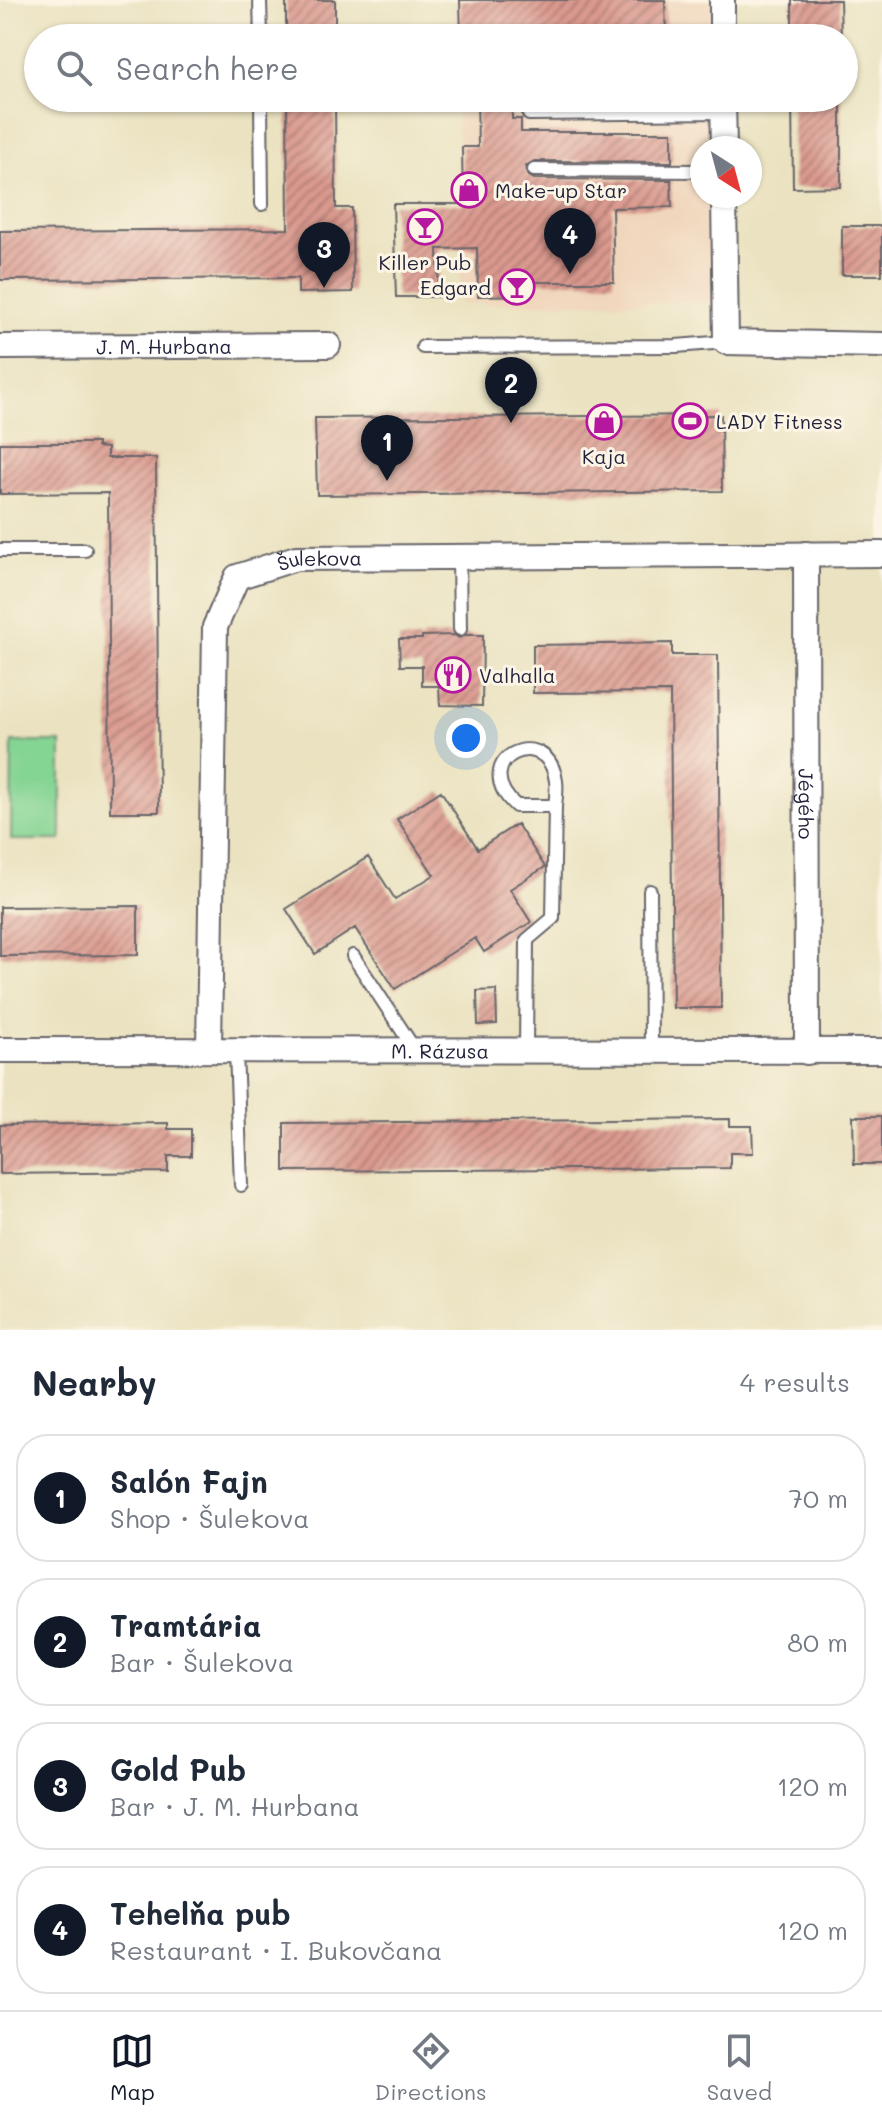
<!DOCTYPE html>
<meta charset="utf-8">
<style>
body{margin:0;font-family:Mali,sans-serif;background:#f6f6f7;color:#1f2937}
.compass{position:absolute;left:690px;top:136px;width:72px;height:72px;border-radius:50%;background:#fff;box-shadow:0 2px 6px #0004;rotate:144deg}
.you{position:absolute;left:466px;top:738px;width:28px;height:28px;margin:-20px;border:6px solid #fff;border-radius:50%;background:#1a73e8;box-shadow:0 0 0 12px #1a73e833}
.badge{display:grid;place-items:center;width:52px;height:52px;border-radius:50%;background:#111827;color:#fff;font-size:26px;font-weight:700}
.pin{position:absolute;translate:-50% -66px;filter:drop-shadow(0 2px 4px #0008)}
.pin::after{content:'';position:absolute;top:42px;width:28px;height:24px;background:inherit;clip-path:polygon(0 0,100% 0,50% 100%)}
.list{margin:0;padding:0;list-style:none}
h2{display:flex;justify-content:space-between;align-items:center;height:104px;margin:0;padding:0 32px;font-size:34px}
h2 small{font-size:26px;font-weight:400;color:#747a83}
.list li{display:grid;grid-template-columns:52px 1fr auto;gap:24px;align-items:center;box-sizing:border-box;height:128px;margin:0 16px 16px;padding:0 16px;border:2px solid #e0e1e3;border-radius:32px}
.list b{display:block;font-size:30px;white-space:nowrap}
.list p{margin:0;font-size:26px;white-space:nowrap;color:#747a83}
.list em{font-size:26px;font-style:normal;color:#747a83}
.icon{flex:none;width:44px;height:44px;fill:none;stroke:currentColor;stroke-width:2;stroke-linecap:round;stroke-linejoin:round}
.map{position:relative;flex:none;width:882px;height:1330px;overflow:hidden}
.search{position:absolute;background:#fff;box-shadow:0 2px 6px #0004;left:24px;right:24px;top:24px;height:88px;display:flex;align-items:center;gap:20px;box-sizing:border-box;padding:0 28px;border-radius:44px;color:#747a83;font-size:30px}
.sheet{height:680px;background:#fff}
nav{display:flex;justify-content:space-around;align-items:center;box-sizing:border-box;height:112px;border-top:2px solid #e0e1e3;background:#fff;font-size:22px;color:#747a83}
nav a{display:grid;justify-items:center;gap:4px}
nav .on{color:#111827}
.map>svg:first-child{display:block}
.built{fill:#f0d6bc}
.pitch{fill:#84d493;stroke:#537b67;stroke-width:2}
.building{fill:url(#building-hatch)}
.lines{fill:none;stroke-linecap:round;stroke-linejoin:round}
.lane-casing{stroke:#68656a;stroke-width:16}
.street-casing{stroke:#68656a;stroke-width:28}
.lane{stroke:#fff;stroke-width:12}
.street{stroke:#fff;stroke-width:24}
.labels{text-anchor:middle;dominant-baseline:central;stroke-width:6;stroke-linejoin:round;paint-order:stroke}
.poi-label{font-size:20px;fill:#22223b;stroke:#fcf5e5;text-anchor:start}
.street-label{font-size:20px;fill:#22223b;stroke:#fcf5e5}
</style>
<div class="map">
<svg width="882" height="1330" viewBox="0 0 882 1330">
<defs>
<pattern id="building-hatch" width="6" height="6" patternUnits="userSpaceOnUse" patternTransform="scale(2)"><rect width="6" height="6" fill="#da998e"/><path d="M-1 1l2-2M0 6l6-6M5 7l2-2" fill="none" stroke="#b07c75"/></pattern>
</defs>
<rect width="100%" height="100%" fill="#fcf5e5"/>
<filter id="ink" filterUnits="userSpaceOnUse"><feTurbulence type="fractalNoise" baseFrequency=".0125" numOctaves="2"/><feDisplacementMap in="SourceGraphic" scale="16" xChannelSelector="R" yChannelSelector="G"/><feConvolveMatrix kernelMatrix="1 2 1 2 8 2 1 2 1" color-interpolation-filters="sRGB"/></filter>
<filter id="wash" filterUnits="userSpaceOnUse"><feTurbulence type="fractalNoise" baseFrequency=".006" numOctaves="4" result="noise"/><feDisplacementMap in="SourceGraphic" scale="32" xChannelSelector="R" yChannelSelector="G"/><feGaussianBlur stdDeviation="1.8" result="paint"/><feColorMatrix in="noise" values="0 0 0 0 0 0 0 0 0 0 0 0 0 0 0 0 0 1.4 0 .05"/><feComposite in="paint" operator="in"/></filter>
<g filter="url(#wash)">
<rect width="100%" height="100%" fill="#eae2c0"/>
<!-- built -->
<path class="built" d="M 455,0 L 714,0 L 715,38 L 456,38 Z
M 457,98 L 715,98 L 715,148 L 702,148 L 702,196 L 716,196 L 716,302 L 461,304 Z"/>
<!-- pitch -->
<path class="pitch" d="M 12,742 L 61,742 L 61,840 L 11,840 Z"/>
<g id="blocks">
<!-- building -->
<path class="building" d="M 286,0 L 335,0 L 335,38 L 286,38 Z
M 460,0 L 665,0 L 666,38 L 461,38 Z
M 792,0 L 840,0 L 841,38 L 792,38 Z
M 287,98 L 335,98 L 336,208 L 352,208 L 353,292 L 298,293 L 298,278 L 0,280 L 0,231 L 288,229 Z
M 477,98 L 512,98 L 512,119 L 521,119 L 521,132 L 672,132 L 672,162 L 534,161 L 526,166 L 527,175 L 534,179 L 671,180 L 672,207 L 612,208 L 614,282 L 530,282 L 529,295 L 478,296 L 477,248 L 438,249 L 439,297 L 396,297 L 393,204 L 463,204 L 462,147 L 478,147 Z
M 792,98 L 841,98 L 841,187 L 793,188 Z
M 842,226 L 882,226 L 882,275 L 842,275 Z
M 721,415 L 722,491 L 317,495 L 315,418 Z
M 0,443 L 97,443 L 97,447 L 107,448 L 107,458 L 156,458 L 159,812 L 110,812 L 108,493 L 0,494 Z
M 454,635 L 459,638 L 466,635 L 483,635 L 482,706 L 440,705 L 439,686 L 422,686 L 422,666 L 400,666 L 399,639 L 422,639 L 422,636 Z
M 672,643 L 672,655 L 718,655 L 721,1008 L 673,1008 L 670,692 L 533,693 L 533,645 Z
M 441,791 L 478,849 L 517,824 L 545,867 L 510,889 L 531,922 L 484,952 L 475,938 L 395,989 L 355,928 L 315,954 L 286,909 L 368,857 L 395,899 L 434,875 L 397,819 Z
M 138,906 L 138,955 L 0,956 L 0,907 Z
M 496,990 L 497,1024 L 478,1025 L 477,991 Z
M 853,1116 L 882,1116 L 882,1164 L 854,1164 Z
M 730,1119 L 730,1126 L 752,1126 L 753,1153 L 730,1153 L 730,1168 L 284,1171 L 284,1123 Z
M 168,1123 L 168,1129 L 191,1129 L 191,1156 L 168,1156 L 168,1172 L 0,1174 L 0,1125 Z"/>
</g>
</g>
<g filter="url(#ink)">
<use href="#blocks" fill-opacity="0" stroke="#68656a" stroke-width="2"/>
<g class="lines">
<defs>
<path id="lane" d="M 260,0 L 261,38
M 261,98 L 262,204
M 529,114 L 723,112
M 534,170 L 702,171
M 423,347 L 676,346 L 726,342
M 0,550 L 85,550
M 459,557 L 460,629
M 650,891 L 651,1051
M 353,956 L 415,1050
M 236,1050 L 241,1185
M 526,1051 L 527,940 L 553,918 L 555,806 L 516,806 C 465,759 548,721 556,781 C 557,788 556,798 555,806"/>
<g id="street">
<path d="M 722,0 L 722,38"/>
<path d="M 723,98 L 724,148"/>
<path d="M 724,196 L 726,342 L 882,345"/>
<path id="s1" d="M 0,347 L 328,345"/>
<path id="s2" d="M 806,554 L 807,1052"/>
<path id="s3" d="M 209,1049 L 215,627 L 237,577 L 296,558 L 882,554"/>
<path id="s4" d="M 0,1050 L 882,1051"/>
</g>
</defs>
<!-- lane casing -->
<use href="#lane" class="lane-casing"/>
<!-- street casing -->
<use href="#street" class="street-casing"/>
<!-- lane -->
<use href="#lane" class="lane"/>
<!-- street -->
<use href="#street" class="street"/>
</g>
</g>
<!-- icons -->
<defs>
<symbol id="shop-ring" viewBox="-11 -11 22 22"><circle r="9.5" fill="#fcf5e5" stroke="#b5179e" stroke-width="1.5"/><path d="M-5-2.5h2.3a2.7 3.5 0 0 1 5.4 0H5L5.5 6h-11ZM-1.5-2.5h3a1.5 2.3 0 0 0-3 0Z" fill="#b5179e"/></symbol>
<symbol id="bar-ring" viewBox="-11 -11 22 22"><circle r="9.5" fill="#fcf5e5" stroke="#b5179e" stroke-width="1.5"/><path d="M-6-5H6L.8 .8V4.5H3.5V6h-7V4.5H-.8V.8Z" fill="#b5179e"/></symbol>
<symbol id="stadium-ring" viewBox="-11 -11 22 22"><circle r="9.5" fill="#fcf5e5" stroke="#b5179e" stroke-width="1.5"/><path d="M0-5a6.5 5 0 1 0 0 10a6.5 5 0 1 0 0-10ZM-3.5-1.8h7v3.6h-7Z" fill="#b5179e"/></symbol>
<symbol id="restaurant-ring" viewBox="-11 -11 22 22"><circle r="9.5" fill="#fcf5e5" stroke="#b5179e" stroke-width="1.5"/><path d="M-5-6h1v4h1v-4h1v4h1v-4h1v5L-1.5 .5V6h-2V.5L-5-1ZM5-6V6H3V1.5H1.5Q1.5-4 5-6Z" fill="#b5179e"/></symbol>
</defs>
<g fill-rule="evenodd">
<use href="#shop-ring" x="449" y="170" width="40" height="40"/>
<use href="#bar-ring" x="405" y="207" width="40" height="40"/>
<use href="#bar-ring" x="497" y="267" width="40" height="40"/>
<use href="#stadium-ring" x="670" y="401" width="40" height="40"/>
<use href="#shop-ring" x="584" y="402" width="40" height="40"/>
<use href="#restaurant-ring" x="433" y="655" width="40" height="40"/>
</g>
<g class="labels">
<!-- poi labels -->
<g class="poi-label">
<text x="495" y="190">Make-up Star</text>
<text x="425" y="262" text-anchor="middle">Killer Pub</text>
<text x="491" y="287" text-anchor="end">Edgard</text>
<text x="716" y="421">LADY Fitness</text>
<text x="604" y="456" text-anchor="middle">Kaja</text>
<text x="479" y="675">Valhalla</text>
</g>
<!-- street labels -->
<g class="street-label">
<text stroke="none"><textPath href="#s1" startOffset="164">J. M. Hurbana</textPath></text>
<text stroke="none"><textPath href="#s3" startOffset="562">Šulekova</textPath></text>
<text stroke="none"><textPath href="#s2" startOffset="250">Jégého</textPath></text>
<text stroke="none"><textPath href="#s4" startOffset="440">M. Rázusa</textPath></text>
</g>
</g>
</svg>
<svg class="compass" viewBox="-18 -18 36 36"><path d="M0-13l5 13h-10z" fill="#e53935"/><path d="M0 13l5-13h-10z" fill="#747a83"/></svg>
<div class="you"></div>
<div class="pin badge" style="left:387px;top:481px">1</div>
<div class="pin badge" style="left:511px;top:423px">2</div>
<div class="pin badge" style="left:324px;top:288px">3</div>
<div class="pin badge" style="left:570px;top:274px">4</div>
<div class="search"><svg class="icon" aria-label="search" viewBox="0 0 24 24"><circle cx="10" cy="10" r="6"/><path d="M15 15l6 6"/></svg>Search here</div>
</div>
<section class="sheet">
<h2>Nearby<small>4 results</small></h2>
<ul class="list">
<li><span class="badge">1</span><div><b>Salón Fajn</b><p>Shop · Šulekova</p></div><em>70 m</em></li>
<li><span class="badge">2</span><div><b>Tramtária</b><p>Bar · Šulekova</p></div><em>80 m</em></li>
<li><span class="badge">3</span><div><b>Gold Pub</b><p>Bar · J. M. Hurbana</p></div><em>120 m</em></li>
<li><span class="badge">4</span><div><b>Tehelňa pub</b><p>Restaurant · I. Bukovčana</p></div><em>120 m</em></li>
</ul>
</section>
<nav>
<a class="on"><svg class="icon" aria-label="map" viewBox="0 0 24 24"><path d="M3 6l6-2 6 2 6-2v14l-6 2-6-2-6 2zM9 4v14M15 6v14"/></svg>Map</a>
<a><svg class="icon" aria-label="directions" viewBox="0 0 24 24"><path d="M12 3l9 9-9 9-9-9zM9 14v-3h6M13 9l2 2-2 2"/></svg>Directions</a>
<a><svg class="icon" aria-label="saved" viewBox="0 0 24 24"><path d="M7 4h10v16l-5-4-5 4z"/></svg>Saved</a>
</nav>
